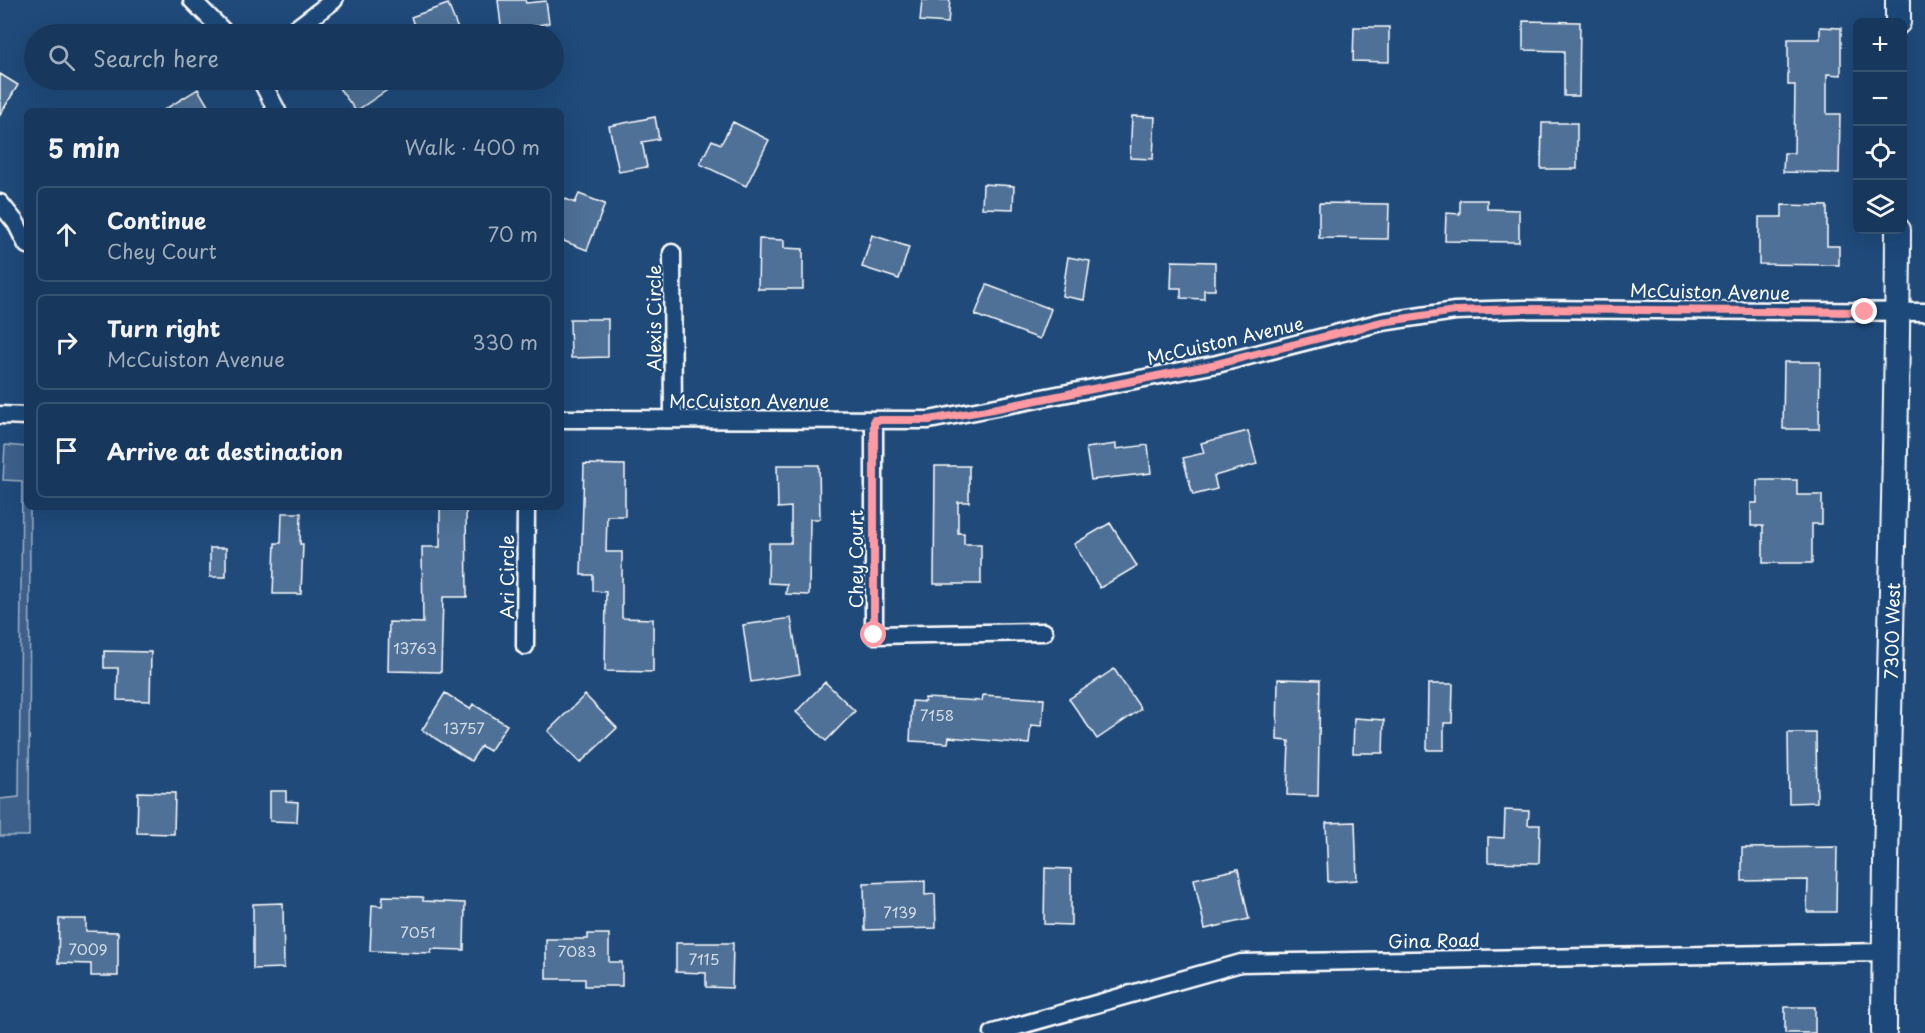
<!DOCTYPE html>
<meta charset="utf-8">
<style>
body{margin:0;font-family:"Playpen Sans",sans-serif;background:#203f62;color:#f1f3f6}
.controls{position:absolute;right:18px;top:18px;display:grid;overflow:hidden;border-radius:9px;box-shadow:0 6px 24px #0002}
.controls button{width:54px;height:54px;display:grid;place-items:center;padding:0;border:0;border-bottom:2px solid #365272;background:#17385c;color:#f1f3f6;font:30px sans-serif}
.stop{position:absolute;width:18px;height:18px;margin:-14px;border:4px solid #ff9aa2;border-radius:50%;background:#fff}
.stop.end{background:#ff9aa2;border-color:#fff;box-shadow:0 2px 6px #0008}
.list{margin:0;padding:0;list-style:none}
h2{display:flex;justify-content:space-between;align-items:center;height:78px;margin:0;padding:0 24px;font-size:26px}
h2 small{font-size:20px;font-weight:400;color:#9eacbb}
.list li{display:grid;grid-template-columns:39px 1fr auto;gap:18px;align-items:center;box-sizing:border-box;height:96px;margin:0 12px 12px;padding:0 12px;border:2px solid #365272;border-radius:9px}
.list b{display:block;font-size:22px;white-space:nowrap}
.list p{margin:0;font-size:20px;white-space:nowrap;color:#9eacbb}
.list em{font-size:20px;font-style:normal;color:#9eacbb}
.icon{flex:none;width:33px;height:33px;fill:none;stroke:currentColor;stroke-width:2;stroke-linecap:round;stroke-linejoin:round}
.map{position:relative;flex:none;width:1925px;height:1033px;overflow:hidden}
.search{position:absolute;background:#17385c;box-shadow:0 6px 24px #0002;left:24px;top:24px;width:540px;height:66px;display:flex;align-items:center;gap:15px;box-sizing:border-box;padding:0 21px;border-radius:33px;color:#9eacbb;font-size:22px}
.panel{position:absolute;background:#17385c;box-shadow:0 6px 24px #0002;left:24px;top:108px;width:540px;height:402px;border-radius:9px}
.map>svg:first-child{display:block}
.green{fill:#3c618b;stroke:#9eb0c5;stroke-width:1.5}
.building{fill:#507197;stroke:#fff;stroke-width:1.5}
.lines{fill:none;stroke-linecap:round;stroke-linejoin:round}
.street-casing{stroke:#fff;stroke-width:21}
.secondary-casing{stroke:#fff;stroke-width:28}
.street{stroke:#1f4a7a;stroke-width:16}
.secondary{stroke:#1f4a7a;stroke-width:24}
.route{stroke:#ff9aa2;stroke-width:8}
.labels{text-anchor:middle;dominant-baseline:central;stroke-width:4.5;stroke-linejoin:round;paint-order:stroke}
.number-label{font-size:15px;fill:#d3dce5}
.street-label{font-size:18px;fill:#fff;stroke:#1f4a7a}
</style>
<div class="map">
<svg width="1925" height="1033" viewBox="0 0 1925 1033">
<rect width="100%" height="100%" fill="#1f4a7a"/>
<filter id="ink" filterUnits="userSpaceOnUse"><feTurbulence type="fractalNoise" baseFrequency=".0167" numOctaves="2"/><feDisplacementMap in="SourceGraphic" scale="12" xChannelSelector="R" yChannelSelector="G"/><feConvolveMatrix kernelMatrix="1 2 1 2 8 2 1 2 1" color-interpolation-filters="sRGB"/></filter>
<g filter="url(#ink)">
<!-- green -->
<path class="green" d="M 5,445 L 27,447 L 27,507 L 30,507 L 29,836 L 0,836 L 0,799 L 19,797 L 22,481 L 3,480 Z"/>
<!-- building -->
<path class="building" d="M 498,0 L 525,0 L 526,3 L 546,1 L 549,23 L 532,26 L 533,34 L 502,34 Z
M 922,0 L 950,0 L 948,23 L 920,21 Z
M 448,4 L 460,34 L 417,34 L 411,17 Z
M 1523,21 L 1580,22 L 1579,96 L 1564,96 L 1564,51 L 1523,50 Z
M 1354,27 L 1389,27 L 1389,62 L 1353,61 Z
M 1820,27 L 1841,28 L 1841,75 L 1827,74 L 1827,114 L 1840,114 L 1839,173 L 1783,172 L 1784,153 L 1794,153 L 1795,85 L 1788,85 L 1788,39 L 1820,39 Z
M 0,74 L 18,85 L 0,115 Z
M 333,80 L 402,80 L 356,111 Z
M 198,89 L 211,111 L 162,111 Z
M 1132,116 L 1155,117 L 1153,159 L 1130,158 Z
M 655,117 L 659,139 L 642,142 L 647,167 L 619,172 L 609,126 Z
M 733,122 L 769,140 L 746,186 L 700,164 L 712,140 L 721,144 Z
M 1542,123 L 1577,123 L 1577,169 L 1541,169 Z
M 983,184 L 1014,186 L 1013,209 L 982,208 Z
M 579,194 L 605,204 L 587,250 L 561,240 L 561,197 L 575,203 Z
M 1460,200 L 1487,200 L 1487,209 L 1519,210 L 1519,242 L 1445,241 L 1446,213 L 1460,214 Z
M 1319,203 L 1389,204 L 1388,239 L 1319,238 Z
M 1782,205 L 1827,206 L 1827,246 L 1839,246 L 1839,265 L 1759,264 L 1759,217 L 1782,217 Z
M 872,235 L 909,247 L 899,279 L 862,267 Z
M 759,239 L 784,240 L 784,248 L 803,249 L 803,289 L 758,289 Z
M 1068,257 L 1090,261 L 1084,300 L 1062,296 Z
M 1172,261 L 1215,262 L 1215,290 L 1204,290 L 1204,299 L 1181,298 L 1181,288 L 1171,288 Z
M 987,285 L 1051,309 L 1040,339 L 975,315 Z
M 570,319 L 608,319 L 608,357 L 571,358 Z
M 1784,362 L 1820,362 L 1819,429 L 1783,429 Z
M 1248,431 L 1257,464 L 1214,476 L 1217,489 L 1193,495 L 1183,458 L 1204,453 L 1201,443 Z
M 1116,444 L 1116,449 L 1148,445 L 1151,473 L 1091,480 L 1086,448 Z
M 584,464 L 625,465 L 625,516 L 607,516 L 606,552 L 622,552 L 622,618 L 653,619 L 653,672 L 605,671 L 606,592 L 593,591 L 593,575 L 581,575 Z
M 777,465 L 819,465 L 820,519 L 810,519 L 809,595 L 786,594 L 787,584 L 768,583 L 769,543 L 791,543 L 791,507 L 778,508 Z
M 935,466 L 969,466 L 969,502 L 958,502 L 958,533 L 964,533 L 964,544 L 981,544 L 981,584 L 934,584 Z
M 1757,480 L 1797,480 L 1797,495 L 1822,495 L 1822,524 L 1812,524 L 1812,563 L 1763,563 L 1763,526 L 1751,526 L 1751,503 L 1757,503 Z
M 440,507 L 466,507 L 467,597 L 443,597 L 441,672 L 388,671 L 389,622 L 423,623 L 422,547 L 440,547 Z
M 282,513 L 301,513 L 300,544 L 303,544 L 301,594 L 273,594 L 275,543 L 281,543 Z
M 1110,523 L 1137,566 L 1100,588 L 1074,544 Z
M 210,548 L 226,548 L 226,577 L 210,577 Z
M 791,618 L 800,674 L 751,682 L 743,625 Z
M 104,651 L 151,652 L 150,701 L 117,700 L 118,668 L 104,668 Z
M 1114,669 L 1141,709 L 1097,739 L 1069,699 Z
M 1278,679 L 1320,680 L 1318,796 L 1287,795 L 1289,741 L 1277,740 Z
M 825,682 L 855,711 L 826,741 L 796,712 Z
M 1428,684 L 1453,684 L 1452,723 L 1444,723 L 1444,750 L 1427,750 Z
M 445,693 L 470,709 L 473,704 L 507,725 L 490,751 L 481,746 L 471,761 L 422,730 Z
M 585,695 L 617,728 L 580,763 L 548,731 Z
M 983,695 L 1044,699 L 1042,726 L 1031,725 L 1029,744 L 949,737 L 948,743 L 910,741 L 912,701 L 925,702 L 925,698 L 982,701 Z
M 1354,718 L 1384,720 L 1383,753 L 1353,753 Z
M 1788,733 L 1816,733 L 1817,802 L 1789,803 Z
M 270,791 L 286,791 L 286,801 L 298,802 L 297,822 L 270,821 Z
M 138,792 L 175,793 L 174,834 L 137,833 Z
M 1505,810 L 1529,811 L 1528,825 L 1540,825 L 1539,863 L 1488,862 L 1488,837 L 1504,838 Z
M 1355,822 L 1357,880 L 1328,882 L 1326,823 Z
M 1837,847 L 1836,912 L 1807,912 L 1808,880 L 1742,881 L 1742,848 Z
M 1045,868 L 1071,869 L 1071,925 L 1044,924 Z
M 1238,869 L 1249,919 L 1205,929 L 1194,879 Z
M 925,881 L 925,895 L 935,894 L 936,928 L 865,930 L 864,883 Z
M 383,896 L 423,897 L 423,901 L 465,903 L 464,950 L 431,949 L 431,953 L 370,951 L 372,905 L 382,906 Z
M 283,903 L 284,968 L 253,969 L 253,904 Z
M 59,919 L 86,919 L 86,931 L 118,932 L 118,976 L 91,976 L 91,964 L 58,963 Z
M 588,934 L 609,934 L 609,962 L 622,962 L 622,986 L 585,986 L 585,979 L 546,979 L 546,939 L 588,939 Z
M 676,943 L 733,943 L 732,988 L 706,987 L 706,973 L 676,972 Z
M 1785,1007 L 1815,1007 L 1815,1033 L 1785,1033 Z"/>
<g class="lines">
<defs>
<path id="street" d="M 192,0 L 226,34
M 289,34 L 334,0
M 261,80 L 277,111
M 0,203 L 16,223 L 27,245
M 672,253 L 673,419
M 0,415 L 27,416
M 561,419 L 929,420 L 1217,364 L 1382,322 L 1455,311 L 1523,309 L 1925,312
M 874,420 L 874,635 L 1044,632
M 525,646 L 526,507
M 993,1033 L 1241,963 L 1885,952"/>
<g id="secondary">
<path d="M 1898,22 L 1898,0"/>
<path id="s1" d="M 1884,1033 C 1885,765 1897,497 1898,230"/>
</g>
</defs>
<!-- street casing -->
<use href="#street" class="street-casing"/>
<!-- secondary casing -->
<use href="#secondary" class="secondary-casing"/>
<!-- street -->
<use href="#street" class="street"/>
<!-- secondary -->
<use href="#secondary" class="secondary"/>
</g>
</g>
<g class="lines" filter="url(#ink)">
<!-- route -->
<path class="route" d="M 874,635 L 874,420 L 929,420 L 993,409 L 1217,364 L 1382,322 L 1455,311 L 1523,309 L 1865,312"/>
</g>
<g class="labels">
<!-- number labels -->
<g class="number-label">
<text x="415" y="647">13763</text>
<text x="937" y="714">7158</text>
<text x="464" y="727">13757</text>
<text x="900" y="911">7139</text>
<text x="418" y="931">7051</text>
<text x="88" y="948">7009</text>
<text x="577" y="950">7083</text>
<text x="704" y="958">7115</text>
</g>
<!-- street labels -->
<g class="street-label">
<text transform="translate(1710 291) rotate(1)">McCuiston Avenue</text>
<text transform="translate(653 318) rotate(-90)">Alexis Circle</text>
<text transform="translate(1225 340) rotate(-13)">McCuiston Avenue</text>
<text x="749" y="400">McCuiston Avenue</text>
<text transform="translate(855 559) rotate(-90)">Chey Court</text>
<text transform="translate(506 577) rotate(-90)">Ari Circle</text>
<text stroke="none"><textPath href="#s1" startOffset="402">7300 West</textPath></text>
<text transform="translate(1434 940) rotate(-1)">Gina Road</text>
</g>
</g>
</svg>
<div class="controls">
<button>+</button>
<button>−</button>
<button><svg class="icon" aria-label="locate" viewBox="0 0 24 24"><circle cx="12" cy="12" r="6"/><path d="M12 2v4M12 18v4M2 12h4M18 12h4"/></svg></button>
<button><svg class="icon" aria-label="layers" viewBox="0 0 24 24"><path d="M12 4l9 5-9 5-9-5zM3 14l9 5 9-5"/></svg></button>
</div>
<div class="stop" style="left:874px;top:635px"></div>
<div class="stop end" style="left:1865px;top:312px"></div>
<div class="search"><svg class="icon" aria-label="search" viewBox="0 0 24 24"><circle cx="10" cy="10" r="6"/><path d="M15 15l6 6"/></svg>Search here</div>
<section class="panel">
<h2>5 min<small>Walk · 400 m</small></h2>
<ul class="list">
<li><svg class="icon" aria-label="ahead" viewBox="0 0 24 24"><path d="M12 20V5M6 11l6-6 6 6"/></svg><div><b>Continue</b><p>Chey Court</p></div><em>70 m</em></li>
<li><svg class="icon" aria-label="right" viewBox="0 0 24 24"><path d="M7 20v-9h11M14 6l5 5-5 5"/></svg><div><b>Turn right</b><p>McCuiston Avenue</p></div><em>330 m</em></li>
<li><svg class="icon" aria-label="arrive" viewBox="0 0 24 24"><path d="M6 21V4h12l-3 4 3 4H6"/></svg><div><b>Arrive at destination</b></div></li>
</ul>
</section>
</div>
